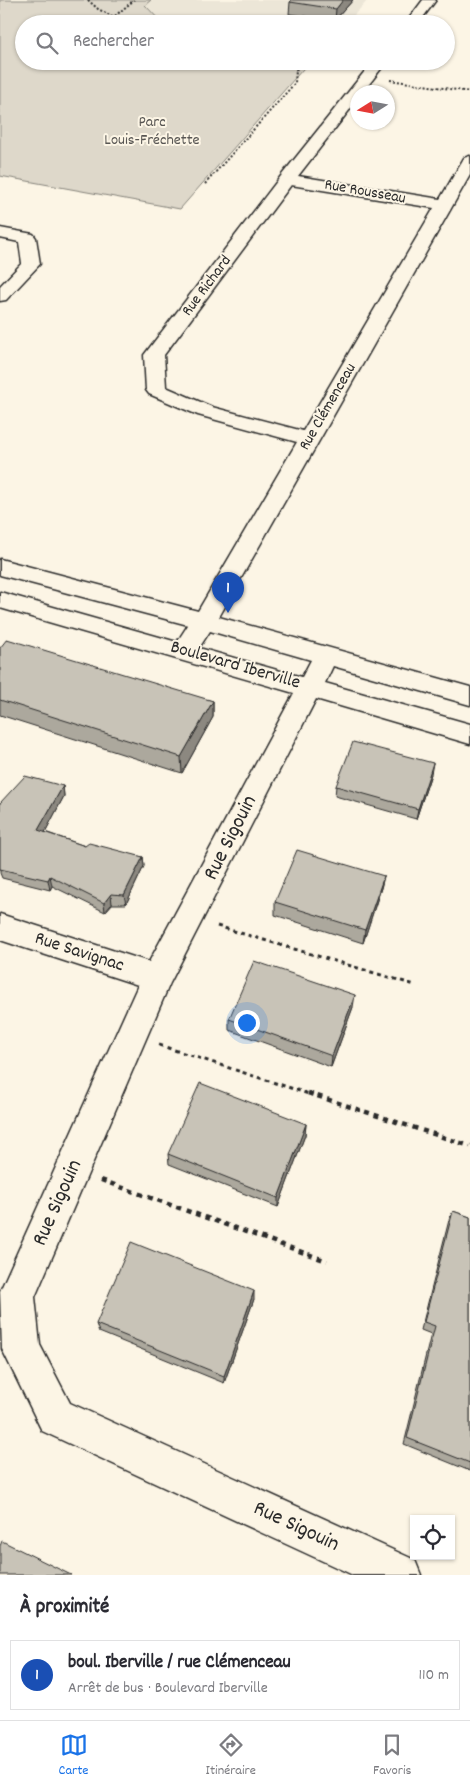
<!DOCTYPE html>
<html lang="fr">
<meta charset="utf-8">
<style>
body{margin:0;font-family:Dekko,sans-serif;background:#f2f2f3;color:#2b2b33}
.controls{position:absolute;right:15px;bottom:15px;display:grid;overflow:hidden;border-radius:0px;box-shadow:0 1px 4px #0004}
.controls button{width:45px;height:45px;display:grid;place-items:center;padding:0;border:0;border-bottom:1px solid #e1e1e2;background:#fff;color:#2b2b33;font:25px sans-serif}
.compass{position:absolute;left:350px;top:85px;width:45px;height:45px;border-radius:50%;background:#fff;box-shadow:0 1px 4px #0004;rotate:259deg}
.you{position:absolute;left:246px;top:1022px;width:18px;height:18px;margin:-12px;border:4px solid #fff;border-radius:50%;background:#1a73e8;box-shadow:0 0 0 8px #1a73e833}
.badge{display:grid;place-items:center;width:32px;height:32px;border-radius:50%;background:#1a73e8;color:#fff;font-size:16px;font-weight:700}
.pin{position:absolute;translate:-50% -41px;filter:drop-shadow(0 1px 2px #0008)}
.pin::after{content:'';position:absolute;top:26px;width:18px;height:15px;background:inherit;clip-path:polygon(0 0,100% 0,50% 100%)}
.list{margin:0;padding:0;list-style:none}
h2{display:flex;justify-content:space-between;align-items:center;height:65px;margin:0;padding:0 20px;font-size:21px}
h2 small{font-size:16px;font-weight:400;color:#7c7c81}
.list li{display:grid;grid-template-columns:32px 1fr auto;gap:15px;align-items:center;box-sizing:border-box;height:70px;margin:0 10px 10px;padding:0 10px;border:1px solid #e1e1e2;border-radius:0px}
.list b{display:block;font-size:19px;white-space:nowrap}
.list p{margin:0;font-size:16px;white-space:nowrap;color:#7c7c81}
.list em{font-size:16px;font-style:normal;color:#7c7c81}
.icon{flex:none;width:28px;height:28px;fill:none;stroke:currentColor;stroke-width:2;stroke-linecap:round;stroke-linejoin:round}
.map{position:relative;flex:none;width:470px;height:1575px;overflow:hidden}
.search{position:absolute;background:#fff;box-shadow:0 1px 4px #0004;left:15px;right:15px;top:15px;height:55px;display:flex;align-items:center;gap:12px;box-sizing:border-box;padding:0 18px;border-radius:28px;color:#7c7c81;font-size:19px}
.sheet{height:145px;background:#fff}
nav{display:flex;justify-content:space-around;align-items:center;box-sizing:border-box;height:70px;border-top:1px solid #e1e1e2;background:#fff;font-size:14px;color:#7c7c81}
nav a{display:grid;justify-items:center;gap:2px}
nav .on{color:#1a73e8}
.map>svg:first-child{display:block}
.built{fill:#ece6d7}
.green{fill:#ded8ca;stroke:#84827a}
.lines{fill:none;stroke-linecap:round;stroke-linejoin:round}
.minor-casing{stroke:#2b2b2b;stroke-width:3}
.path-far2{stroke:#2b2b2b;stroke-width:2;stroke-dasharray:2 2;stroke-linecap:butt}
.path-far1{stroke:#2b2b2b;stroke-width:3;stroke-dasharray:4 4;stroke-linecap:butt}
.path{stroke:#2b2b2b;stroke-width:4.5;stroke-dasharray:5 5;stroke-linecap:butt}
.minor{fill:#fcf5e5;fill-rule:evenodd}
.wall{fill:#aca89d;stroke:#2b2b2b}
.shaded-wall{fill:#8c8880;stroke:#2b2b2b}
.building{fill:#c8c3b7;stroke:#2b2b2b}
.labels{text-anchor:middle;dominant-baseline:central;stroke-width:4;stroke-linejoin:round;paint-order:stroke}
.far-park-label{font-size:16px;fill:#585653;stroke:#fcf5e5}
.far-street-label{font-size:16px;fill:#2b2b2b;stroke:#fcf5e5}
.street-label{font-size:19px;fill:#2b2b2b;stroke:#fcf5e5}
.near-street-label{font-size:22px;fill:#2b2b2b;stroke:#fcf5e5}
</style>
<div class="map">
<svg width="470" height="1575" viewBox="0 0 470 1575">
<rect width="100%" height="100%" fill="#fcf5e5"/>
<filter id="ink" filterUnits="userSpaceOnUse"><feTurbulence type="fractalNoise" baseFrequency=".02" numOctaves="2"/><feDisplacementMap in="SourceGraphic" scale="10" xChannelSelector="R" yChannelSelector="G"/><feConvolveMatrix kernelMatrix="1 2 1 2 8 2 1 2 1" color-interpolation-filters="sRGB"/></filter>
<g filter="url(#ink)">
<!-- built -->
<path class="built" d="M 151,0 L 368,0 L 346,24 L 163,24 L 145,5 Z"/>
<!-- green -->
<path class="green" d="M 0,0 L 151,0 L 145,5 L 163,24 L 24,24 L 24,61 L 310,61 L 180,209 L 0,176 Z"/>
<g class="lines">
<defs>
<path id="minor" d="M 423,0 L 436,0 L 418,24 L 405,24 Z
M 373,61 L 387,61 L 363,92 L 358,92 L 358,99 L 298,176 L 440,199 L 464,158 L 470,156 L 470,175 L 219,617 L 470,687 L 470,705 L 333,666 L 325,683 L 470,724 L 470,744 L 316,699 L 170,983 L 35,1297 L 40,1345 L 70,1403 L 415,1560 L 421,1575 L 353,1575 L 42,1431 L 2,1349 L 0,1291 L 138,985 L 0,940 L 0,914 L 149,962 L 294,693 L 0,608 L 0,592 L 177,642 L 188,625 L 0,575 L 0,559 L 198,611 L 297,442 L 198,415 L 149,394 L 146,390 L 144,355 L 281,176 ZM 291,185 L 434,208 L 303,431 L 212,407 L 166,387 L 164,355 ZM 210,631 L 311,660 L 302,677 L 199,648 Z
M 0,228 L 33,234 L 36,238 L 40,264 L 6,300 L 0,301 L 0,286 L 22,263 L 19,242 L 0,238 Z"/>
</defs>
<!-- minor casing -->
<use href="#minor" class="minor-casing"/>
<!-- path-far2 -->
<path class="path-far2" d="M 88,0 L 98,9 L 128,24
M 115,16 L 134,0
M 306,61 L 349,68
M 390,80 L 470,92
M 205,184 L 295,83 L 296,70 L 304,61"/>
<!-- path-far1 -->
<path class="path-far1" d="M 217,926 L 415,985
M 159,1045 L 312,1095"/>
<!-- path -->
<path class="path" d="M 308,1093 L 470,1146
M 101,1180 L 327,1261"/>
<!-- minor -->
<use href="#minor" class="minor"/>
</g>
<!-- wall -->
<path class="wall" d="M 353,0 L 335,20 L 289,14 L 290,2 Z
M 0,648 L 213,701 L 213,717 L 182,773 L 0,715 Z
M 431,774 L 416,819 L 335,796 L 336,786 Z
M 63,786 L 64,796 L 45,832 L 85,846 L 143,857 L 144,866 L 126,904 L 112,904 L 105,912 L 52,886 L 50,890 L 2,878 L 0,873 L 0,803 Z
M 384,876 L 381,888 L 363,943 L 275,915 L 275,902 Z
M 353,1007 L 331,1067 L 229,1030 L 229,1019 Z
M 306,1124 L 305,1135 L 278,1207 L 169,1164 L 168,1154 Z
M 453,1211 L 470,1217 L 470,1471 L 404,1444 L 431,1334 L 421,1330 L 449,1220 Z
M 254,1299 L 224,1383 L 99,1332 L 96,1324 Z"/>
<!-- shaded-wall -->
<path class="shaded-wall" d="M 343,0 L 353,0 L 335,20 L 336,9 Z
M 213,701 L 213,717 L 182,773 L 181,757 Z
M 433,763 L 431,774 L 416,819 L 418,809 Z
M 63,786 L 64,796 L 41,840 L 38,830 Z
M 143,857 L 144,866 L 126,904 L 124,895 Z
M 50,876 L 52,886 L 50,890 L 48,880 Z
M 384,876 L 381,888 L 363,943 L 365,930 Z
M 111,894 L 112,904 L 105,912 L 104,903 Z
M 355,995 L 353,1007 L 331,1067 L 332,1056 Z
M 306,1124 L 305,1135 L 278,1207 L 278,1198 Z
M 254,1291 L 254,1299 L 224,1383 L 224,1376 Z"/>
<!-- building -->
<path class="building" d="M 292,0 L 343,0 L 336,9 L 290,2 Z
M 7,639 L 213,701 L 181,757 L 0,700 L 0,648 Z
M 353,742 L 433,763 L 418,809 L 336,786 Z
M 25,776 L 63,786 L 38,830 L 85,846 L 89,843 L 143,857 L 124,895 L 111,894 L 104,903 L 50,876 L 48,880 L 0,869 L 0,803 Z
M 297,850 L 384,876 L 365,930 L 275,902 Z
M 254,961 L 355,995 L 332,1056 L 229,1019 Z
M 200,1083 L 306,1124 L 278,1198 L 168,1154 Z
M 453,1211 L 470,1217 L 470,1463 L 407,1438 L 435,1326 L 424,1322 Z
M 131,1242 L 254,1291 L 224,1376 L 96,1324 Z
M 2,1541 L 71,1575 L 0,1575 L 0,1546 Z"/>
</g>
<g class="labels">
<!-- far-park labels -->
<g class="far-park-label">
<text x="152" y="122">Parc<tspan x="152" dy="18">Louis-Fréchette</tspan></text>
</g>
<!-- far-street labels -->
<g class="far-street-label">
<text transform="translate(365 192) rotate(10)">Rue Rousseau</text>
<text transform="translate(207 286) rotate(-53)">Rue Richard</text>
<text transform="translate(328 407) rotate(-60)">Rue Clémenceau</text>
</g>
<!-- street labels -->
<g class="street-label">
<text transform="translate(235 666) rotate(16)">Boulevard Iberville</text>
<text transform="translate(79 953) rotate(18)">Rue Savignac</text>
</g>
<!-- near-street labels -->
<g class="near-street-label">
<text transform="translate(231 838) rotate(-63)">Rue Sigouin</text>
<text transform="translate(58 1203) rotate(-66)">Rue Sigouin</text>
<text transform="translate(296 1527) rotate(25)">Rue Sigouin</text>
</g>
</g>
</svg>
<div class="controls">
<button><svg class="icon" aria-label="locate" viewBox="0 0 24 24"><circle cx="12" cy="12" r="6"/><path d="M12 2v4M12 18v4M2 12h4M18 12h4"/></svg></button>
</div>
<svg class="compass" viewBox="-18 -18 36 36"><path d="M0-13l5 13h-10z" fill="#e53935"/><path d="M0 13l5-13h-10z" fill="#7c7c81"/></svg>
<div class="you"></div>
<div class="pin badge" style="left:228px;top:613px;background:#1a4fb4">1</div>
<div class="search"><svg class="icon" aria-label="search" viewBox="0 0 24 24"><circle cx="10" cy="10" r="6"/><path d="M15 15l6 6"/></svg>Rechercher</div>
</div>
<section class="sheet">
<h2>À proximité<small></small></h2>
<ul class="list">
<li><span class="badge" style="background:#1a4fb4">1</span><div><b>boul. Iberville / rue Clémenceau</b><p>Arrêt de bus · Boulevard Iberville</p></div><em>110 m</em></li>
</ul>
</section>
<nav>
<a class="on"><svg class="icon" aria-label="map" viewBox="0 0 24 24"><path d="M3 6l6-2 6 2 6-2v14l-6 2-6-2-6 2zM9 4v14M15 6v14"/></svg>Carte</a>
<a><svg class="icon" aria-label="directions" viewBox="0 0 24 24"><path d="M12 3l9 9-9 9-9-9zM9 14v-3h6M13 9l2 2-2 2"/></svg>Itinéraire</a>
<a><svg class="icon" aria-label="saved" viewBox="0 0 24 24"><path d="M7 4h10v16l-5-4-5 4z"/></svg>Favoris</a>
</nav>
